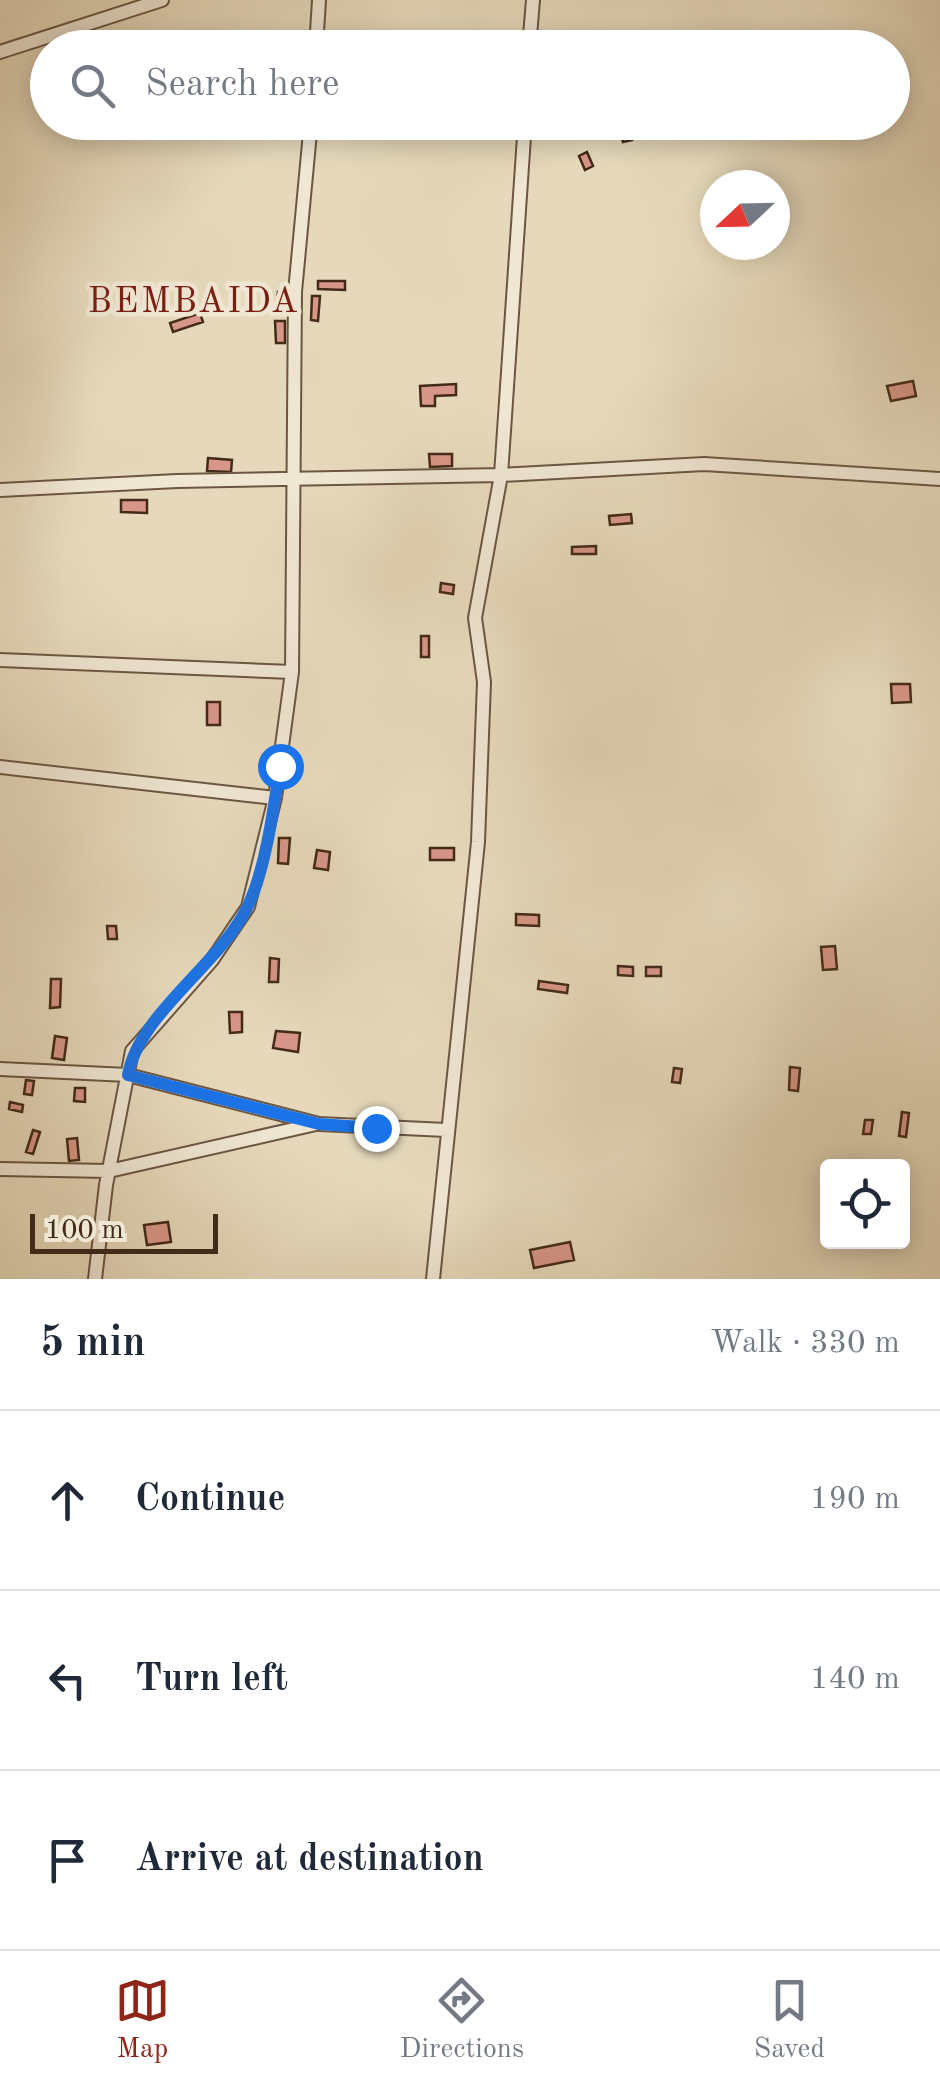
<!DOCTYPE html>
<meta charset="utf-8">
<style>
body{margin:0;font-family:"Old Standard TT",serif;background:#f2f2f3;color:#1f2937}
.controls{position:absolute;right:30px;bottom:30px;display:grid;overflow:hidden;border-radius:10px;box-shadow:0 5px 25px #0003}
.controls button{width:90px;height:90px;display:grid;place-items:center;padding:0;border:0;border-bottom:2px solid #e0e1e3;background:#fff;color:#1f2937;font:50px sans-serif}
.compass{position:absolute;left:700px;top:170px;width:90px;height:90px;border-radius:50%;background:#fff;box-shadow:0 5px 25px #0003;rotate:248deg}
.scale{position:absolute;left:30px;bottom:25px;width:188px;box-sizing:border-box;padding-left:10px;border:5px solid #432b19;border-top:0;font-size:28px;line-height:35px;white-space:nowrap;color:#432b19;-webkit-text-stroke:8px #efe6d3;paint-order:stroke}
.stop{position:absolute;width:30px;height:30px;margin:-22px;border:8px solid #1a73e8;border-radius:50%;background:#fff}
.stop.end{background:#1a73e8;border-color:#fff;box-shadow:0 2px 10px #0008}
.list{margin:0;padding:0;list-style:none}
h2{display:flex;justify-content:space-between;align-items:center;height:130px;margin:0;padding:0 40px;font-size:42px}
h2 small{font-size:32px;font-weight:400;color:#747a83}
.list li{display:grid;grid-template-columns:65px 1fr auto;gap:30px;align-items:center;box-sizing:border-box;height:180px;padding:0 40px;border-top:2px solid #e0e1e3}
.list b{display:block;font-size:38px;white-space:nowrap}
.list em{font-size:32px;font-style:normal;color:#747a83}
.icon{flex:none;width:55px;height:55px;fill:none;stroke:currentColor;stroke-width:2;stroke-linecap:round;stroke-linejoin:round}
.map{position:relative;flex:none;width:940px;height:1279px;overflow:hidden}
.search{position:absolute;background:#fff;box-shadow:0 5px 25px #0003;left:30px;right:30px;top:30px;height:110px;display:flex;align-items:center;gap:25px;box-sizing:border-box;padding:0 35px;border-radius:55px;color:#747a83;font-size:38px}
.sheet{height:670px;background:#fff}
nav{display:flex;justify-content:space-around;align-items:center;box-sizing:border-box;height:140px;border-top:2px solid #e0e1e3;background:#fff;font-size:28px;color:#747a83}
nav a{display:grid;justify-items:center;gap:5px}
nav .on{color:#8f2418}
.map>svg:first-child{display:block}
.building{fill:#d89688;stroke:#432b19;stroke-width:2.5}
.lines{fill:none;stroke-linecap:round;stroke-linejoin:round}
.minor-casing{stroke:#6c5642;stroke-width:16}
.minor{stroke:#efe6d3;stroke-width:12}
.route{stroke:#1a73e8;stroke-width:12}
.labels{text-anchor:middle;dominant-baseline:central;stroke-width:9;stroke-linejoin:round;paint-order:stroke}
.quarter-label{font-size:35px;letter-spacing:2.5px;fill:#7a1f14;stroke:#efe6d3}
</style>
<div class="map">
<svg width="940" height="1279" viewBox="0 0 940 1279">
<rect width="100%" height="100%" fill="#e6d9bb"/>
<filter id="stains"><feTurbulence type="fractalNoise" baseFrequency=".002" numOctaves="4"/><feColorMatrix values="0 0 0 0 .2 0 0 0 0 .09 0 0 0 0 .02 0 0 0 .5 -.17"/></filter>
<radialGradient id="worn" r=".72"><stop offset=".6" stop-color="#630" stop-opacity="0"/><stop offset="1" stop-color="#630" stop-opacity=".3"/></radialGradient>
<!-- building -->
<path class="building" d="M 629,125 L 632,140 L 623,142 L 619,126 Z
M 587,152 L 593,166 L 585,170 L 579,156 Z
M 318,281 L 345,281 L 345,290 L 318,289 Z
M 278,292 L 286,293 L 285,306 L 276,306 Z
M 312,296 L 320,296 L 318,321 L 311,320 Z
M 200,313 L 203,322 L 173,332 L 170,323 Z
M 275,321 L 285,321 L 285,343 L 276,343 Z
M 913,381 L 916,396 L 891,401 L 887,386 Z
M 456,384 L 456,395 L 435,396 L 435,406 L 421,406 L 420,386 Z
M 429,454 L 452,454 L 452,466 L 430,467 Z
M 208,458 L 232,460 L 231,472 L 207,471 Z
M 121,500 L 147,500 L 147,513 L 121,512 Z
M 631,514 L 632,523 L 610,525 L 609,516 Z
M 596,546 L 596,554 L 572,554 L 572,547 Z
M 441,583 L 454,585 L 453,594 L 440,592 Z
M 421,636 L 429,636 L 429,657 L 421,657 Z
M 891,684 L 910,684 L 911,702 L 892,703 Z
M 207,702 L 220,702 L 220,725 L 207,725 Z
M 279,838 L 290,838 L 288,864 L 278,863 Z
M 430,848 L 454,848 L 454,860 L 430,860 Z
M 317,850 L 330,852 L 328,870 L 314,868 Z
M 516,914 L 539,915 L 539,926 L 516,925 Z
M 107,926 L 116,926 L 117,939 L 108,939 Z
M 835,946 L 837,969 L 823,970 L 821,947 Z
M 270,958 L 279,959 L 278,982 L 269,982 Z
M 618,966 L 633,967 L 633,976 L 618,975 Z
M 646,967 L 661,967 L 661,976 L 646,976 Z
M 51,979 L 61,979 L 60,1007 L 50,1008 Z
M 539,981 L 568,985 L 567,993 L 538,989 Z
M 229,1012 L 242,1012 L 242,1032 L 230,1033 Z
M 276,1031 L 300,1033 L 298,1052 L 273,1048 Z
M 55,1036 L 67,1038 L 64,1060 L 52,1058 Z
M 790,1067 L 800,1068 L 798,1091 L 789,1090 Z
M 674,1068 L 682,1069 L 680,1083 L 672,1082 Z
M 26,1080 L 34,1081 L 32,1095 L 24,1094 Z
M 75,1088 L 85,1088 L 85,1102 L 74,1101 Z
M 10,1102 L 23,1105 L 22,1112 L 9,1109 Z
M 902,1112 L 909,1113 L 906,1137 L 899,1136 Z
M 865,1120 L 873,1120 L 871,1134 L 863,1134 Z
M 33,1130 L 40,1132 L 33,1154 L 26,1152 Z
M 77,1138 L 79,1160 L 69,1161 L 67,1139 Z
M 75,1220 L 85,1220 L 84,1238 L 74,1238 Z
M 168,1222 L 171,1242 L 147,1245 L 144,1225 Z
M 570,1242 L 574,1260 L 534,1268 L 530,1250 Z"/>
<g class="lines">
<defs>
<path id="minor" d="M 316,48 L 319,0
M 529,48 L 533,0
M 0,52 L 162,0
M 0,490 L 177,481 L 501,475 L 704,464 L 940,479
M 0,660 L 292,672
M 0,767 L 275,798
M 0,1069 L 128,1075 L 319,1124 L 446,1130
M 0,1169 L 109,1171 L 316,1124
M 95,1279 L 106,1185 L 132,1051 L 212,960 L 248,907 L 275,798 L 292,672 L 295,292 L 311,122
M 433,1279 L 478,842 L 484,682 L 475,618 L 501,475 L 525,122"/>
</defs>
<!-- minor casing -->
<use href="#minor" class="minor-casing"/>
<!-- minor -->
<use href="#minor" class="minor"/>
</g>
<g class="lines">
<!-- route -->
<path class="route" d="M 280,766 C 274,807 265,872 247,908 C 218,966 139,1014 128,1075 L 319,1124 L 376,1128"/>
</g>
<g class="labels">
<!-- quarter labels -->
<g class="quarter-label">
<text x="194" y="302">BEMBAIDA</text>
</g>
</g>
<rect width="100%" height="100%" filter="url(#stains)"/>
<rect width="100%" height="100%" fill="url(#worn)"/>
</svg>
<div class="controls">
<button><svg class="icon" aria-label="locate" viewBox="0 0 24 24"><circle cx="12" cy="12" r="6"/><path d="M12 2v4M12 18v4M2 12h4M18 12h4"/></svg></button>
</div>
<svg class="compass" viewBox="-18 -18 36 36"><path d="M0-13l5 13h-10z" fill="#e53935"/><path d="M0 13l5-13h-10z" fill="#747a83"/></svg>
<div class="scale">100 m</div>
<div class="stop" style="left:280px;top:766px"></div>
<div class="stop end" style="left:376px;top:1128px"></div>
<div class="search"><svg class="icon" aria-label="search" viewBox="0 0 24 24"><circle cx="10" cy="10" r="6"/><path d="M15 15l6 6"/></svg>Search here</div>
</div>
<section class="sheet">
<h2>5 min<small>Walk · 330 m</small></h2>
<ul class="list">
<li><svg class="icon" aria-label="ahead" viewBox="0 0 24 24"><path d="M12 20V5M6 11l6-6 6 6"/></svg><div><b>Continue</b></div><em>190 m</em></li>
<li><svg class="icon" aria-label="left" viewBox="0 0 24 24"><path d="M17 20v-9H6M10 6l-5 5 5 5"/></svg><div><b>Turn left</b></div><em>140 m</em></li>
<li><svg class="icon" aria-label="arrive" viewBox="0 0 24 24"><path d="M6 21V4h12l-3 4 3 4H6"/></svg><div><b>Arrive at destination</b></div></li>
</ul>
</section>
<nav>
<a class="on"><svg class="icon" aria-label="map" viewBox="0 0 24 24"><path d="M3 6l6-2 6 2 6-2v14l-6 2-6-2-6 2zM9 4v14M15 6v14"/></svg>Map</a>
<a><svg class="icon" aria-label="directions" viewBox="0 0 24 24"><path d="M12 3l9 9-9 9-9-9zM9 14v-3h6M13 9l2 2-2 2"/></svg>Directions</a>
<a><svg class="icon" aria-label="saved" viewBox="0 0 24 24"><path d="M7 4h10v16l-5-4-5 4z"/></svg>Saved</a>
</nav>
